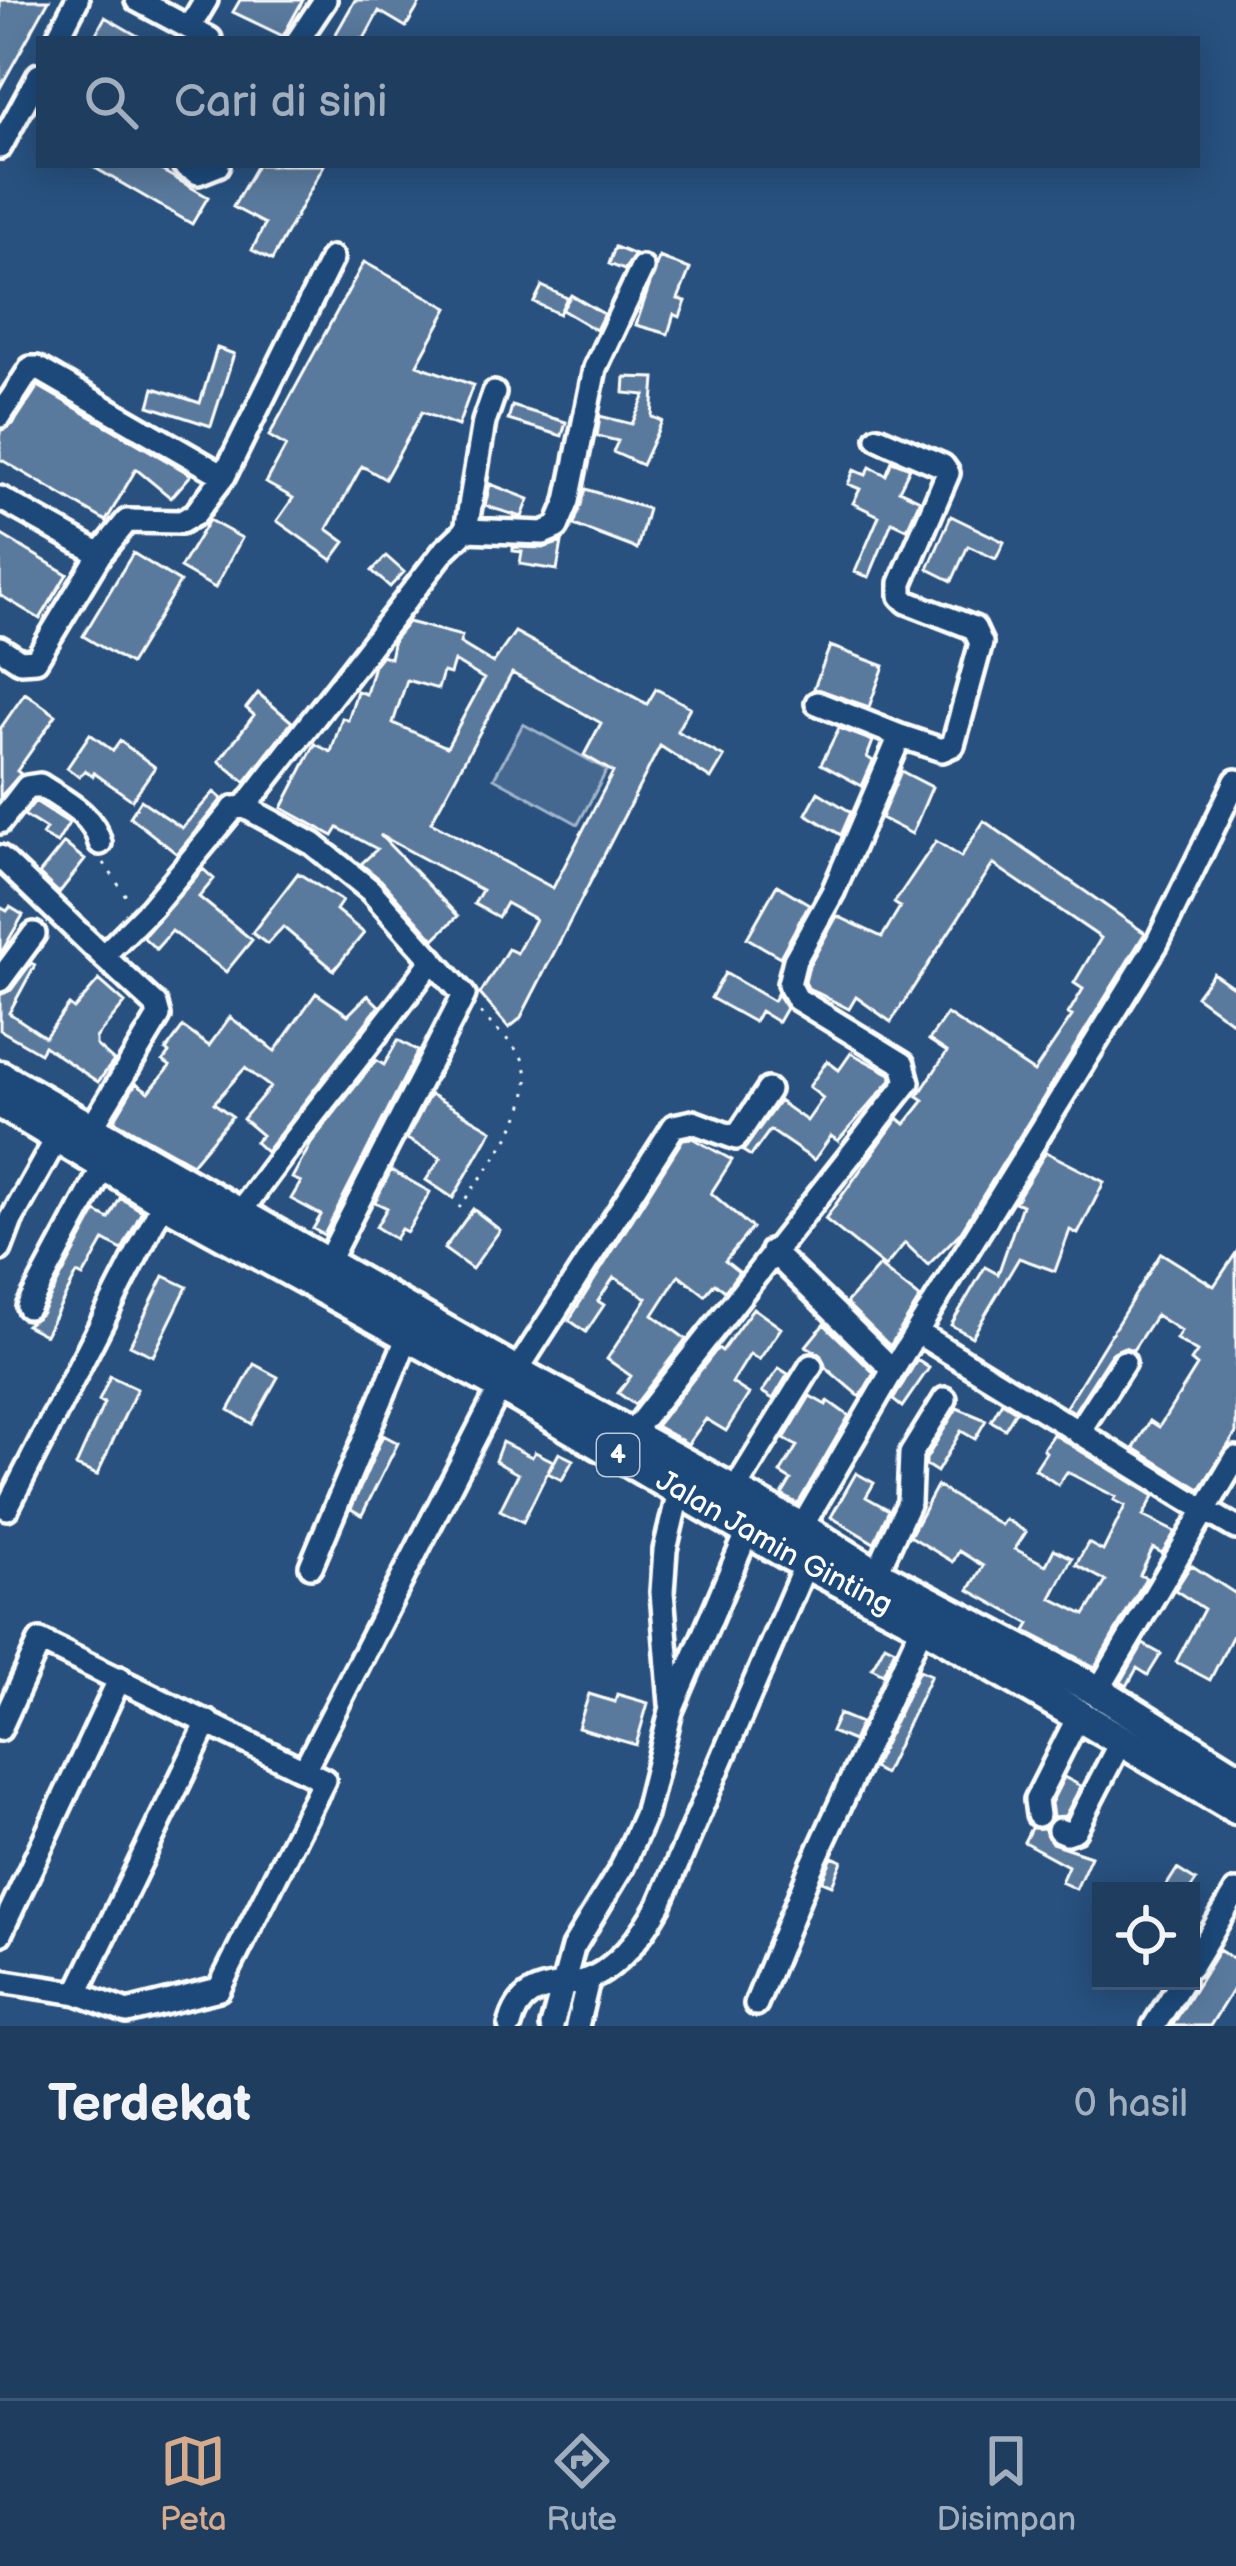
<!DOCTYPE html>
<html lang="id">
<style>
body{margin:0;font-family:"Balsamiq Sans",sans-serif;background:#2b4868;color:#f1f3f6}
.controls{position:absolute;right:36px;bottom:36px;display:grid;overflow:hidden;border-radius:0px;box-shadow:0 6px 30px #0003}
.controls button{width:108px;height:108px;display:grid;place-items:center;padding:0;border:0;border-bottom:3px solid #3c5674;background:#1e3d5f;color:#f1f3f6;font:60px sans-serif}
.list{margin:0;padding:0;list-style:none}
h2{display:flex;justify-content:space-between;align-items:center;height:156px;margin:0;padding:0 48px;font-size:51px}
h2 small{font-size:39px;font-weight:400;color:#a1aebd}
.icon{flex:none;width:66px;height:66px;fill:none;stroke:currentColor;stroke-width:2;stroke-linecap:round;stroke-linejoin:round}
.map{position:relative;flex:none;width:1236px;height:2026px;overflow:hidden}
.search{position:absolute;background:#1e3d5f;box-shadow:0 6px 30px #0003;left:36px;right:36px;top:36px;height:132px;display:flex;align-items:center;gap:30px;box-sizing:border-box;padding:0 42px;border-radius:0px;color:#a1aebd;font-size:45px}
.sheet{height:372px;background:#1e3d5f}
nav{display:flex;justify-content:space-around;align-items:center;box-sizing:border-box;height:168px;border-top:3px solid #3c5674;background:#1e3d5f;font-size:33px;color:#a1aebd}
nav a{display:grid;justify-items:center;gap:6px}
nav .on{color:#d6ab8b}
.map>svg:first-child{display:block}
.green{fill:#446890;stroke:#a2b4c8;stroke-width:3}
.building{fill:#5a7a9d;stroke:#fff;stroke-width:3;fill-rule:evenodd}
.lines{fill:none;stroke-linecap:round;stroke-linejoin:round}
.minor-casing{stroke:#fff;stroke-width:30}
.highway-casing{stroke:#fff;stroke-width:39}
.path{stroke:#fff;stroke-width:3;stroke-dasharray:3 9;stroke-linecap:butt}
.minor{stroke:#1f4a7a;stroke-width:21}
.highway{stroke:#1f4a7a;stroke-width:30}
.labels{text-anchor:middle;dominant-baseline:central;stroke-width:10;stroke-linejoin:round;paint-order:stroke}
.shield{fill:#1f4a7a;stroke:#bcc9d7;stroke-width:3}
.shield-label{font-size:27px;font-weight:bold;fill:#fff}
.street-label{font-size:30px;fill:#fff;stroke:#1f4a7a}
</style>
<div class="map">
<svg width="1236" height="2026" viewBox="0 0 1236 2026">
<rect width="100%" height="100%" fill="#28517f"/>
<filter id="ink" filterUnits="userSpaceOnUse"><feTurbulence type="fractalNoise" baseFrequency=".00833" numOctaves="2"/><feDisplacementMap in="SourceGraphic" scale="24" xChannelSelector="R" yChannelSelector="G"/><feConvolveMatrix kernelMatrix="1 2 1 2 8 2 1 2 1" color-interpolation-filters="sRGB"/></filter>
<g filter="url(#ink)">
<!-- green -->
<path class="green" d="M 523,724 L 607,770 L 578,824 L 494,778 Z"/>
<!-- building -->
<path class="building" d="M 0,0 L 49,0 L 0,88 Z
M 240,0 L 303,0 L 283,36 L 233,12 Z
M 355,0 L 422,0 L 406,27 L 379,11 L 364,39 L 333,39 Z
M 105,17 L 143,39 L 93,39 Z
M 90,165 L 152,165 L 208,197 L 192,224 Z
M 257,165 L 324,165 L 272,260 L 252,250 L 265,224 L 233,207 Z
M 615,247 L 635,255 L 624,270 L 609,264 Z
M 659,257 L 690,269 L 678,299 L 686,301 L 680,317 L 674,314 L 668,334 L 636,325 Z
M 364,262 L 448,308 L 417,365 L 473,385 L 458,426 L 422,412 L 385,479 L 362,466 L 327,529 L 345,542 L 332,560 L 277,521 L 293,498 L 266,483 L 286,446 L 269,436 Z
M 542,286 L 567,298 L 559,314 L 534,302 Z
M 571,295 L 604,314 L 596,330 L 562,310 Z
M 217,348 L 234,354 L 211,426 L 149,406 L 154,388 L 200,403 Z
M 625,377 L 655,378 L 652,417 L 662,421 L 642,465 L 613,452 L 618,441 L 597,436 L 600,416 L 632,424 L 645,395 L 624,393 Z
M 38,386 L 188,473 L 191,475 L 171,498 L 136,469 L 106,521 L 0,459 L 0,431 L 13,424 Z
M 512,406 L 566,422 L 562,436 L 508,420 Z
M 892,461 L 910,468 L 899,490 L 920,500 L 907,529 L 892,522 L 869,577 L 855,572 L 879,516 L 853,503 L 860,489 L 848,484 L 854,470 L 866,475 L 870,467 L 886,475 Z
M 490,484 L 529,499 L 522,517 L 485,506 Z
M 586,489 L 648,509 L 637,549 L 574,525 Z
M 951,516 L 1004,542 L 996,559 L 968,546 L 952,581 L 928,569 Z
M 209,520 L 242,538 L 215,588 L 180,568 Z
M 0,534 L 67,574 L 40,619 L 0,595 Z
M 562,542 L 557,570 L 520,564 L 522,552 L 513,551 L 513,547 L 543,548 Z
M 133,553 L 180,582 L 130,664 L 83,636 Z
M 386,556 L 404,572 L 390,587 L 372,571 Z
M 408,622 L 462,636 L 460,643 L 493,663 L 515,632 L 647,704 L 656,689 L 690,707 L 677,731 L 724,757 L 711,779 L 660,746 L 520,1019 L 509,1028 L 480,994 L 508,949 L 517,953 L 535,919 L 506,903 L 498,917 L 474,904 L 482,890 L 380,835 L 458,916 L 434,939 L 381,880 L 361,864 L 377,849 L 338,828 L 333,836 L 282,808 L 315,744 L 331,752 L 342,718 L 348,720 L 357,691 L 366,694 L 374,665 L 382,655 L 390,658 L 394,639 ZM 454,661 L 484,679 L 447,747 L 393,723 L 407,680 L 438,689 L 443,672 L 450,674 ZM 512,673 L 601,723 L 584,755 L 613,772 L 553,888 L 431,822 Z
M 830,646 L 884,666 L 869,707 L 814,688 Z
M 25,693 L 56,715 L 17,771 L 21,774 L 0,797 L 0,729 Z
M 258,693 L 292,722 L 245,782 L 219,761 L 254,715 L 246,708 Z
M 839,728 L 873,741 L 867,757 L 873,761 L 862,786 L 821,764 Z
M 90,734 L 113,751 L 120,741 L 155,767 L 132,800 L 94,773 L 93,776 L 85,770 L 79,777 L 67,768 Z
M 901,771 L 932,787 L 912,834 L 881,818 Z
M 214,792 L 222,799 L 177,854 L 130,817 L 141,800 L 182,828 Z
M 818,792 L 851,812 L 841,835 L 806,814 Z
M 35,801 L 69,823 L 57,843 L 42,835 L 46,829 L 24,815 Z
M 984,821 L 1145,933 L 960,1233 L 928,1265 L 905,1243 L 885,1267 L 825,1219 L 898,1118 L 905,1124 L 924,1100 L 918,1096 L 947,1052 L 929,1040 L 947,1014 L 1034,1072 L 1072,1016 L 1068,1014 L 1083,989 L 1074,983 L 1101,938 L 993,864 L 891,1022 L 856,997 L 849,1009 L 808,988 L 805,982 L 809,966 L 837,916 L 882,937 L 900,907 L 894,903 L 936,841 L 961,857 Z
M 64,843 L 85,860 L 59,893 L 39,874 Z
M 203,869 L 214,879 L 199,897 L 252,940 L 226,972 L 172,931 L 156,949 L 143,937 Z
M 298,873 L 342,901 L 336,910 L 364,933 L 334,970 L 283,927 L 267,944 L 252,933 Z
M 777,885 L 809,904 L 780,957 L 747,938 Z
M 0,907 L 7,911 L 10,907 L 23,915 L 0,955 Z
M 31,963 L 35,965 L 9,1013 L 45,1037 L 69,1005 L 74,1009 L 99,980 L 125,1003 L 96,1038 L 96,1045 L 114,1061 L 98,1082 L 44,1046 L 40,1053 L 0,1030 L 0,995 L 11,990 Z
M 725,973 L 773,1001 L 777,994 L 786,1008 L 778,1022 L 760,1011 L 754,1022 L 711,998 Z
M 1213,973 L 1236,989 L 1236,1025 L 1196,996 Z
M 316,993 L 348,1015 L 368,995 L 379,1006 L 266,1152 L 255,1142 L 262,1135 L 243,1119 L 270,1087 L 245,1068 L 214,1103 L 232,1116 L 192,1164 L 114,1120 L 136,1083 L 149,1092 L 170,1066 L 163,1061 L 169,1053 L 166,1050 L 183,1027 L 209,1046 L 230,1017 L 275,1051 Z
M 398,1040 L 418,1051 L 324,1235 L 313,1229 L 321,1215 L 291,1199 L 301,1182 L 292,1178 L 313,1140 L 376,1060 L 384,1065 Z
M 851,1053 L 890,1074 L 892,1079 L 838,1141 L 831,1136 L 814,1160 L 770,1130 L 751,1156 L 743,1151 L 779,1101 L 807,1121 L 823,1098 L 809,1087 L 827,1061 L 839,1070 Z
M 430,1094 L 492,1130 L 453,1198 L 426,1180 L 441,1158 L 407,1139 Z
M 692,1138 L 732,1160 L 711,1193 L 752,1228 L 725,1261 L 739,1272 L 725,1291 L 715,1283 L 705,1295 L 679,1275 L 653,1315 L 686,1339 L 635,1405 L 618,1393 L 631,1376 L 607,1359 L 647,1298 L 614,1277 L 598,1301 L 604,1305 L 586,1332 L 569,1320 L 683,1139 Z
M 1046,1152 L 1104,1182 L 1078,1234 L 1070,1230 L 1055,1271 L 1019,1258 L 972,1337 L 951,1325 L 985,1267 L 998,1274 L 1022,1205 L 1015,1202 Z
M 391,1170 L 430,1192 L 407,1232 L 401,1229 L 395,1239 L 376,1227 L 387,1208 L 375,1202 Z
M 120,1198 L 142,1211 L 122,1250 L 104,1240 L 83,1277 L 77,1274 L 45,1335 L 26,1325 L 41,1314 L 96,1212 L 109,1219 Z
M 473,1209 L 500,1230 L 472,1269 L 444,1249 Z
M 1161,1253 L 1214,1286 L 1236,1253 L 1236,1433 L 1200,1489 L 1134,1448 L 1150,1421 L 1159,1427 L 1197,1366 L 1191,1361 L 1197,1352 L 1176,1339 L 1181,1331 L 1156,1315 L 1133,1350 L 1124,1347 L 1112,1353 L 1074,1412 L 1066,1407 Z
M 879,1266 L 920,1298 L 890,1346 L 846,1303 Z
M 164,1276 L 187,1287 L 153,1356 L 130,1345 Z
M 753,1308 L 781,1328 L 759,1360 L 750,1354 L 732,1383 L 749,1394 L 726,1431 L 706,1419 L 688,1444 L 656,1426 L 718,1348 L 722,1351 Z
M 824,1324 L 874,1373 L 860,1397 L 826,1368 L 820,1354 L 806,1346 Z
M 917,1360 L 929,1368 L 902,1407 L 893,1400 Z
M 254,1364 L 278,1377 L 252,1424 L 229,1410 Z
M 779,1368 L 788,1374 L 773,1399 L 762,1392 Z
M 110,1376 L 137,1389 L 97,1475 L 76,1466 L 104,1403 L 99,1401 Z
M 810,1396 L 826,1405 L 828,1401 L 849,1416 L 798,1504 L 782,1495 L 791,1480 L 780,1473 L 797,1446 L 784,1439 Z
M 1002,1402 L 1016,1411 L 1005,1429 L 991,1421 Z
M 957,1408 L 986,1420 L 975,1439 L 961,1431 L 937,1472 L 926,1465 L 926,1459 Z
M 1053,1434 L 1154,1496 L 1143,1516 L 1175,1532 L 1162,1553 L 1153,1548 L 1140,1575 L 1146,1578 L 1095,1667 L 1026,1631 L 1030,1624 L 969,1590 L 983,1566 L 959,1551 L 953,1562 L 910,1536 L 937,1486 L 1001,1525 L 1005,1519 L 1026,1532 L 1015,1549 L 1046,1565 L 1054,1549 L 1072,1558 L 1051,1598 L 1085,1615 L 1106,1581 L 1076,1565 L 1088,1543 L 1103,1551 L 1125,1506 L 1114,1500 L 1116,1497 L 1067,1472 L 1058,1485 L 1035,1469 L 1046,1452 L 1043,1449 Z
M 383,1435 L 398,1443 L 362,1515 L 351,1509 Z
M 502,1442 L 532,1457 L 535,1452 L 553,1461 L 523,1522 L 500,1510 L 518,1474 L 495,1461 Z
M 559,1453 L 573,1460 L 562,1480 L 548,1473 Z
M 856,1473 L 874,1483 L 866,1497 L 889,1510 L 874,1543 L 831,1517 Z
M 1191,1565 L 1236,1594 L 1236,1629 L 1210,1680 L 1176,1662 L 1204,1609 L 1175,1590 Z
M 885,1644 L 895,1649 L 883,1674 L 872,1668 Z
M 1143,1644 L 1161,1654 L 1148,1675 L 1137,1668 L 1127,1686 L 1121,1682 Z
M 919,1670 L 931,1675 L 884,1774 L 873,1768 Z
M 589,1694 L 615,1702 L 617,1694 L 648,1703 L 636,1745 L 578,1728 Z
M 839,1714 L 861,1723 L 853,1741 L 831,1732 Z
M 1064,1777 L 1081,1786 L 1065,1816 L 1053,1817 L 1051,1803 Z
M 1031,1828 L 1044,1828 L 1052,1843 L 1091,1856 L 1076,1889 L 1061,1882 L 1068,1866 L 1024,1842 Z
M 832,1857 L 842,1861 L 832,1885 L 822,1881 Z
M 1177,1869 L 1196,1881 L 1189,1891 L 1163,1891 Z
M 1219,1950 L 1236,1961 L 1236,1984 L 1210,2026 L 1172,2026 Z"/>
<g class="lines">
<defs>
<path id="minor" d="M 137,0 L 210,39
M 190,27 L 206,0
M 57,39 L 77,0
M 299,39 L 325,0
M 0,147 L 39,75
M 184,165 L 198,173 L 218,165
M 0,416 L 31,368 L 37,368 L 224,476
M 0,498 L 100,554
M 466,530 L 543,533 L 557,527 L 568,501 L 595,368 L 642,268
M 0,648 L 20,661 L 36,660 L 100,554 L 127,521 L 181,522 L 195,514 L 224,476 L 332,258
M 817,703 L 900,736
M 245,807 L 313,844 L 370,890 L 464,995 L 327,1263
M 0,822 L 27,787 L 40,785 C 64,801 93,814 100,843
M 0,857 L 103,956
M 0,980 L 34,934
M 92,1127 L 159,1016 L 156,1005 L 103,956 L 151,908 L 234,808 L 245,807 L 444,551 L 466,530 L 484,422 L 494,393
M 240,1213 C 301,1125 371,1046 433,959
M 0,1249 L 11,1220 L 58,1136
M 772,1251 L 893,1370
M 28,1307 L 105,1164
M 918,1333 L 1205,1510 L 1098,1691
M 516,1372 L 674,1126 L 693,1122 L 736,1138 L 768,1090
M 1078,1433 L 1124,1362
M 631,1434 L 908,1082 L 903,1064 L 797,999 L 789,984 L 795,960 L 833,892 L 900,736 L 942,750 L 953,745 L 981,643 L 974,628 L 907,602 L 901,596 L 901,583 L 948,473 L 943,466 L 878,438
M 1236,1458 L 1205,1510 L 1236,1528
M 734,1491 L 811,1366
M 7,1508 L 164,1201
M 801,1528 L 893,1370 L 1157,943 L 1236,781
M 311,1566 L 408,1336
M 876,1574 L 909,1502 L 911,1454 L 945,1399
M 671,1704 L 662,1592 L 665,1550 L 679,1491
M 0,1729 L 40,1641 L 324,1780 L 219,1989 L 127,2012 L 77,1993 L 0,1981
M 304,1770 L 501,1386
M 1038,1815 L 1036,1800 L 1080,1713
M 1059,1830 L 1066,1833 L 1075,1830 L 1122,1739
M 0,1934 L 120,1678
M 1191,1966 L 1236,1892
M 77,1993 L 208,1722
M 756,2004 L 810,1870 L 923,1624
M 510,2026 C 523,1972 568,1996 604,1971 C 629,1953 645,1930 660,1904 L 806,1563
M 552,2026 L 573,1948 L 622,1867 L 645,1815 L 671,1711 L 748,1531
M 577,2026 L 588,1980
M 1154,2026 L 1182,1981"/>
<g id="highway">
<path d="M 0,1077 L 516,1372 L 801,1528 L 876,1574 L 1098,1691 L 1236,1777"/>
<path id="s1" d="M 0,1102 L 164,1201 L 501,1386 L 788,1554 L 923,1624 L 1236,1808"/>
</g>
</defs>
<!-- minor casing -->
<use href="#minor" class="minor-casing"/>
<!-- highway casing -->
<use href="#highway" class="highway-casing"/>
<!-- path -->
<path class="path" d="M 104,863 L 128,899
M 459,1208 C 483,1173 541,1108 524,1063 C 518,1046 493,1027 480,1013"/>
<!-- minor -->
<use href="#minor" class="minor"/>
<!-- highway -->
<use href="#highway" class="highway"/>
</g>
</g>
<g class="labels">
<!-- shield labels -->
<rect class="shield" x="597" y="1434" width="42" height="42" rx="9"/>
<g class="shield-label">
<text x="618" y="1455">4</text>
</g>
<!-- street labels -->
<g class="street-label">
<text stroke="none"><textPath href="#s1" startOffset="891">Jalan Jamin Ginting</textPath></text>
</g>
</g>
</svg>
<div class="controls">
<button><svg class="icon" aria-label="locate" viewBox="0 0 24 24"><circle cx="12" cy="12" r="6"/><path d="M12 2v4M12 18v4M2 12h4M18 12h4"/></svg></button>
</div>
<div class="search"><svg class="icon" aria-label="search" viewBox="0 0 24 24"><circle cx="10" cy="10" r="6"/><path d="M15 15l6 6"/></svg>Cari di sini</div>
</div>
<section class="sheet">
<h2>Terdekat<small>0 hasil</small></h2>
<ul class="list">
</ul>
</section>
<nav>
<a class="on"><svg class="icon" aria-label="map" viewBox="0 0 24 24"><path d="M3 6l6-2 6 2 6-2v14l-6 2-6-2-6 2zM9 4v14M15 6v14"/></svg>Peta</a>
<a><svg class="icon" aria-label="directions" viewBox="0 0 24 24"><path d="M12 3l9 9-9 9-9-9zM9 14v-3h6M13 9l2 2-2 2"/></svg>Rute</a>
<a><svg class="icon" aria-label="saved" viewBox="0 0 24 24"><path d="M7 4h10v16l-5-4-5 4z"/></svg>Disimpan</a>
</nav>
